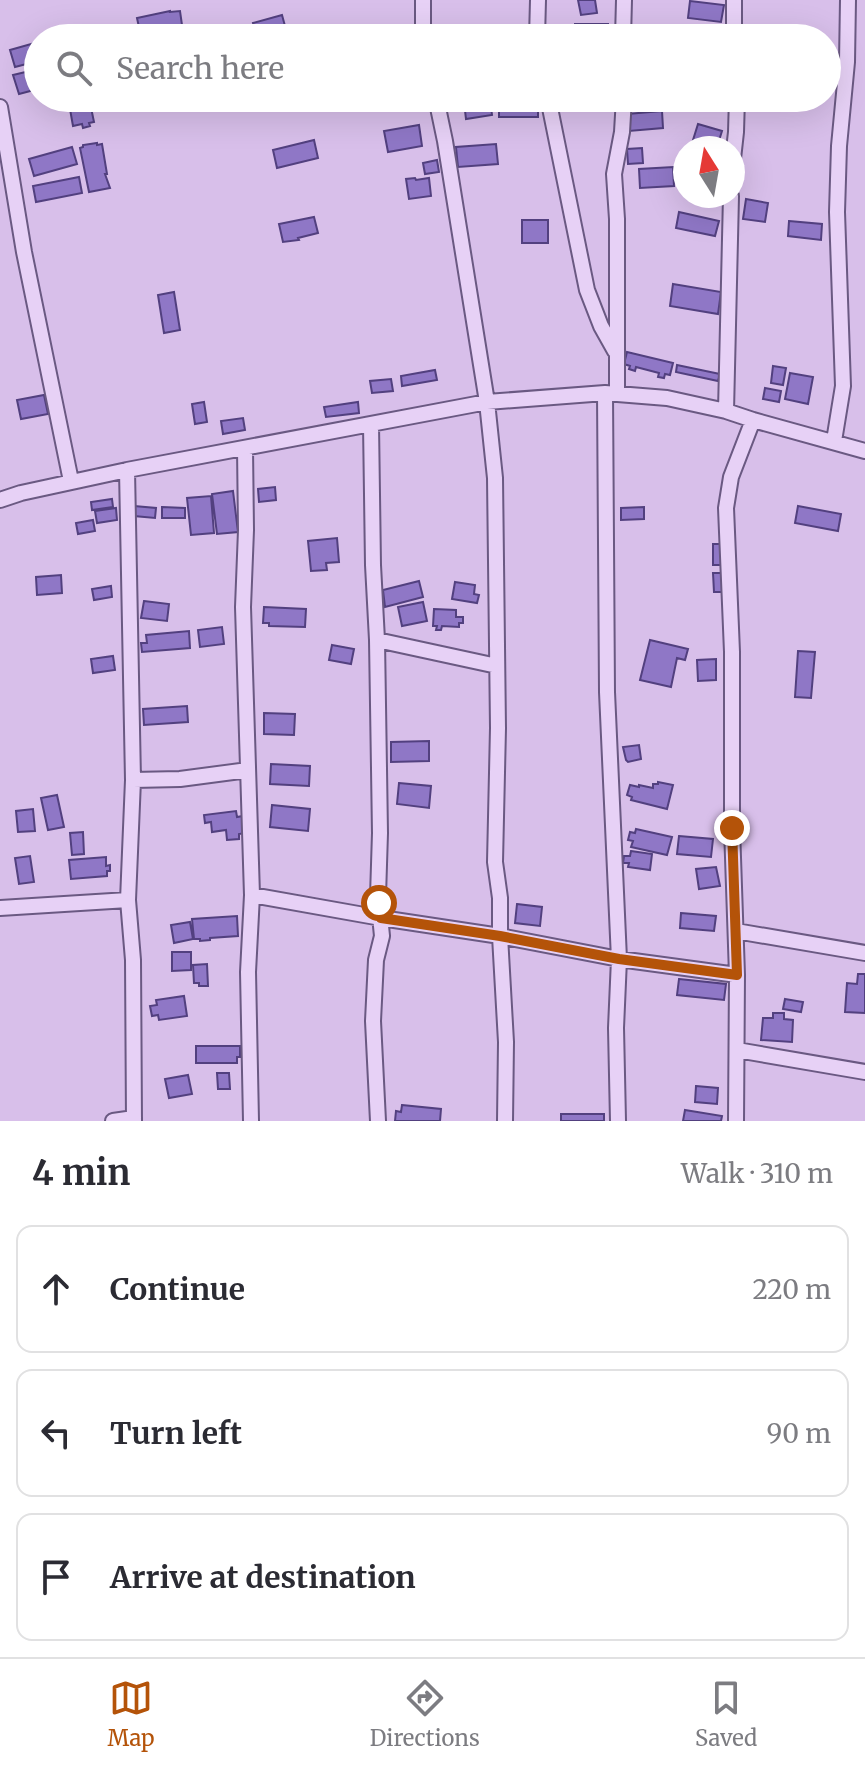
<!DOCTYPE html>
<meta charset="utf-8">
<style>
body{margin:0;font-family:Merriweather,serif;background:#f2f2f3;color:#2b2b33}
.compass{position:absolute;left:673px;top:136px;width:72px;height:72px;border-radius:50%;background:#fff;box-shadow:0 8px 32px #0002;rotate:349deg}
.stop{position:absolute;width:24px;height:24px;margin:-18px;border:6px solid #b45309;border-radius:50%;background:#fff}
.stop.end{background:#b45309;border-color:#fff;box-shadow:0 2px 8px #0008}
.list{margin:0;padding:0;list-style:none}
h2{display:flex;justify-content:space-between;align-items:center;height:104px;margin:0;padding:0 32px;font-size:34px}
h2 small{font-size:26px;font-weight:400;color:#7c7c81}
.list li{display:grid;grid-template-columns:52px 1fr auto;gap:24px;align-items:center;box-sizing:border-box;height:128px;margin:0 16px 16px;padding:0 16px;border:2px solid #e1e1e2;border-radius:16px}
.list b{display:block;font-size:30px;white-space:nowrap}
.list em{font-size:26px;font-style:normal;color:#7c7c81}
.icon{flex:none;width:44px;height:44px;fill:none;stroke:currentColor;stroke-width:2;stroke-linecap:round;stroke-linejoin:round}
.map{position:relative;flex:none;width:865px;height:1121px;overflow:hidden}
.search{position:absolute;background:#fff;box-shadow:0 8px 32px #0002;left:24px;right:24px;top:24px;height:88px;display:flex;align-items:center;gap:20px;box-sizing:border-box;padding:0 28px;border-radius:44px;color:#7c7c81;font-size:30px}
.sheet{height:536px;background:#fff}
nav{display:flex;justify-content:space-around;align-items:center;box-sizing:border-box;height:112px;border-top:2px solid #e1e1e2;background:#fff;font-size:22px;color:#7c7c81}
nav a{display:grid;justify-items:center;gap:4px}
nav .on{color:#b45309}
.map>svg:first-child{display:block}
.building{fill:#8f77c6;stroke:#52407f;stroke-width:2}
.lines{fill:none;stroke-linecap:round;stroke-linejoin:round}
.minor-casing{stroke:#6a5982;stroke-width:18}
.minor{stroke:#e7d1f6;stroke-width:14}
.route{stroke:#b45309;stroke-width:10}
</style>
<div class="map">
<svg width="865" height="1121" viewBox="0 0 865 1121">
<rect width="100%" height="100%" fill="#d8bfea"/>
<!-- building -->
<path class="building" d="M 578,0 L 595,0 L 597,13 L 581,15 Z
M 690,1 L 724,5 L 721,22 L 688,18 Z
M 170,11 L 170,12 L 180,11 L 182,25 L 140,32 L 137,18 Z
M 282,15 L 288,37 L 257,38 L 253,23 Z
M 575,24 L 608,24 L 608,38 L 575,38 Z
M 38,42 L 38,61 L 15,67 L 10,50 Z
M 38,69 L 38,89 L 19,94 L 13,75 Z
M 68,98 L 89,98 L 94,122 L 89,123 L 90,126 L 83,128 L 82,124 L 73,126 Z
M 634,98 L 660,98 L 661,105 L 635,106 Z
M 490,99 L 492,115 L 466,119 L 464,102 Z
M 499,99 L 538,100 L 538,117 L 499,117 Z
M 662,111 L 663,128 L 629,131 L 627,114 Z
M 698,124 L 722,131 L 717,147 L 693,140 Z
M 419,125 L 422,146 L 388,152 L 384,131 Z
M 314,140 L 318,158 L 277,168 L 273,150 Z
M 97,143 L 97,145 L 102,144 L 107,174 L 105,174 L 110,188 L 89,192 L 80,148 L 83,147 L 83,145 Z
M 496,144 L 498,164 L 458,167 L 456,147 Z
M 72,147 L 77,164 L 34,176 L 29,159 Z
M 642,148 L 643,163 L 628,164 L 627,149 Z
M 437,160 L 439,172 L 425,174 L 423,163 Z
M 673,167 L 674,186 L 640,188 L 639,169 Z
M 79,177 L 82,193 L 36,202 L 33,186 Z
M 415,178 L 416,180 L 429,178 L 431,196 L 409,199 L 406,179 Z
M 746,199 L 768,203 L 765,222 L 743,219 Z
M 679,212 L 719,221 L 715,236 L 676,228 Z
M 314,217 L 318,233 L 298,238 L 299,240 L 283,242 L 279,224 Z
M 522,220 L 548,220 L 548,243 L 522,243 Z
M 789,221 L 822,224 L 821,240 L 788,236 Z
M 673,284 L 721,292 L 718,314 L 670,306 Z
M 174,292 L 180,330 L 164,333 L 158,295 Z
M 627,352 L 673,363 L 670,375 L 665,374 L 664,378 L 658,377 L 659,373 L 636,367 L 635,371 L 629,369 L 630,366 L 624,364 Z
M 677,365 L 720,374 L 718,381 L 676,372 Z
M 773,366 L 786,368 L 783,385 L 771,383 Z
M 435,370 L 437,380 L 402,386 L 401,376 Z
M 790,373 L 813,377 L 808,404 L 785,399 Z
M 391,379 L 393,391 L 372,393 L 370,381 Z
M 765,388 L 781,391 L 779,402 L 763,399 Z
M 44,395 L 48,414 L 21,419 L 17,400 Z
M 204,402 L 207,422 L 195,424 L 192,404 Z
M 358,402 L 359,413 L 326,417 L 324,407 Z
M 243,418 L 245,430 L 223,434 L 221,421 Z
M 275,487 L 276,500 L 259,502 L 258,489 Z
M 233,491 L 238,532 L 217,534 L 212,494 Z
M 211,496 L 214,533 L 191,535 L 187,498 Z
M 112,499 L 113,507 L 92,510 L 91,502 Z
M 134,506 L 156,508 L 155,518 L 134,516 Z
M 798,506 L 841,514 L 838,531 L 795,523 Z
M 162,507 L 185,508 L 185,518 L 162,518 Z
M 644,507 L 644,519 L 621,520 L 621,508 Z
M 116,508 L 117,520 L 97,523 L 95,511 Z
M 93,520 L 95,531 L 78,534 L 76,523 Z
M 337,538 L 339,562 L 326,563 L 327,570 L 311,571 L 308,541 Z
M 713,544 L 721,544 L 721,565 L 713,565 Z
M 713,573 L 722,573 L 723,592 L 714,592 Z
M 61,575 L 62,593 L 37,595 L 36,577 Z
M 419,581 L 423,597 L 385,607 L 383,590 Z
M 455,582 L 475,585 L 474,594 L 479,595 L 477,603 L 452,599 Z
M 111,586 L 112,597 L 94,600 L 92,589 Z
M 144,601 L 169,604 L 167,621 L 141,618 Z
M 423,602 L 427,621 L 402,626 L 398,607 Z
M 264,607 L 306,609 L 305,627 L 269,626 L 269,623 L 263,623 Z
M 434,609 L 456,610 L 456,617 L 463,617 L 463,623 L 459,623 L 459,627 L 442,626 L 441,630 L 436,630 L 437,626 L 433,626 Z
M 222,627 L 224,644 L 200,647 L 198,630 Z
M 189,631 L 190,648 L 142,652 L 141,643 L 147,643 L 146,635 Z
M 650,640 L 688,649 L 685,660 L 677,658 L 671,687 L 640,680 Z
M 332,645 L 354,649 L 351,664 L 329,660 Z
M 798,651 L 815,652 L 811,698 L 795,697 Z
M 113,656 L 115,670 L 93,673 L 91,659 Z
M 716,659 L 716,680 L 698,681 L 697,660 Z
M 187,706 L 188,722 L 144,725 L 143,709 Z
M 264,713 L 295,714 L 294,735 L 264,734 Z
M 429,741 L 429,761 L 391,762 L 391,742 Z
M 639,745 L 641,759 L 628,762 L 626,760 L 623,747 Z
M 271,764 L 310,766 L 309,786 L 270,784 Z
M 658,782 L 673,785 L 667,809 L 631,800 L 632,797 L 627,795 L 630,785 L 639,787 L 639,785 L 653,788 L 653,784 L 658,784 Z
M 399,783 L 431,786 L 429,808 L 397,804 Z
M 57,795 L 64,827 L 48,830 L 41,798 Z
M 272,805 L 310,809 L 308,831 L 270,827 Z
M 33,809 L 35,831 L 18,832 L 16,811 Z
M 236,811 L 237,817 L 243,816 L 245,833 L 239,834 L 239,839 L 227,840 L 226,830 L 212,832 L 211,822 L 205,823 L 204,815 Z
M 636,829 L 672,837 L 667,855 L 631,847 L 633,841 L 628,840 L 630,832 L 635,833 Z
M 83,832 L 84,854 L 72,855 L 70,833 Z
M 679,836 L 713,839 L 711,857 L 677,854 Z
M 631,851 L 652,854 L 650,870 L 628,867 L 629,863 L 623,863 L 624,856 L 630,856 Z
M 30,856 L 34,882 L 19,884 L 15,858 Z
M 106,857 L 106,866 L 110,865 L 110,871 L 107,871 L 107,876 L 71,879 L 69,860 Z
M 716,867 L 720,886 L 699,889 L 696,869 Z
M 517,904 L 542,907 L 540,926 L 515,923 Z
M 681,913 L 716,916 L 714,931 L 680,928 Z
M 237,916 L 238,936 L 210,938 L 210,940 L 200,941 L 200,939 L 194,939 L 192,919 Z
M 190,922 L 193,939 L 174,943 L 171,925 Z
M 172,952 L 191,952 L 191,970 L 172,971 Z
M 207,964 L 208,986 L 199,986 L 199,983 L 194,983 L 193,965 Z
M 858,974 L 865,974 L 865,1013 L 845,1012 L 847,983 L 857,984 Z
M 679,979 L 726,984 L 724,1000 L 677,995 Z
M 184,996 L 187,1016 L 159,1020 L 158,1015 L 152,1016 L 150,1006 L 157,1005 L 156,1000 Z
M 785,999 L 803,1002 L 801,1012 L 783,1009 Z
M 773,1013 L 784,1013 L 784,1019 L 793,1020 L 792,1042 L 761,1040 L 763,1018 L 773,1018 Z
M 196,1046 L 240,1046 L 240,1057 L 237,1057 L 237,1063 L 196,1063 Z
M 217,1073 L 229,1073 L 230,1089 L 218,1089 Z
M 188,1075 L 192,1094 L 169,1098 L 165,1079 Z
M 696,1086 L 718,1088 L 717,1104 L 695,1102 Z
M 402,1105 L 441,1109 L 440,1121 L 395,1121 L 396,1111 L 401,1112 Z
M 685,1110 L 722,1116 L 721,1121 L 683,1121 Z
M 561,1114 L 604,1114 L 604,1121 L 561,1121 Z"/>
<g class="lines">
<defs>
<path id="minor" d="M 423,0 L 423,38
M 734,0 L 734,38
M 537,38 L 538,0
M 623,38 L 624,0
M 436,98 L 445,141 L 487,402 L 495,478 L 498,728 L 495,862 L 500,898 L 500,936 L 506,1042 L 505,1121
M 548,98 L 587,290 L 601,326 L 615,351
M 0,107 L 24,252 L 71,481
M 733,159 L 736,132 L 737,98
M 605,393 L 607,692 L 619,959 L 616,1028 L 618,1121
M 617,394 L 617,219 L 614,174 L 622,132 L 624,98
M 726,411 L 731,196
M 371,424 L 373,565 L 377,640 L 380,833 L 378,896 L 382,936 L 376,960 L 373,1021 L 378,1121
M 834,441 L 843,386 L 837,212 L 839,146 L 847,62 L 848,0
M 245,448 L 246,530 L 243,607 L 252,895 L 248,972 L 251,1121
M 127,470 L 133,780 L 128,900 L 133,960 L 134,1121
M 0,500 L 21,493 L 127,470 L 487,402 L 605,393 L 667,398 L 726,411 L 753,420 L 865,451
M 377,640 L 497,666
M 133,780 L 180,779 L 248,770
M 252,895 L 381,918 L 500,936 L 619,959 L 737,975
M 0,908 L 128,900
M 736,931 L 865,953
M 737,1050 L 865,1072
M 113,1121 L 134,1118
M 736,1121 L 737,975 L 732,828 L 732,652 L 726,508 L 731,477 L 753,420"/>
</defs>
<!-- minor casing -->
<use href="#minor" class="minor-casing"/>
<!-- minor -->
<use href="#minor" class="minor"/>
</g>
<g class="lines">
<!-- route -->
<path class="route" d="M 379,903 L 381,918 L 500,936 L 619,959 L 737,975 L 732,828"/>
</g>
</svg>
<svg class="compass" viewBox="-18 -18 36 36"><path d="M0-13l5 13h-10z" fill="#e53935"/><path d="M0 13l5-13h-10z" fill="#7c7c81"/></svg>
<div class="stop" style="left:379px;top:903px"></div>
<div class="stop end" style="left:732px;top:828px"></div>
<div class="search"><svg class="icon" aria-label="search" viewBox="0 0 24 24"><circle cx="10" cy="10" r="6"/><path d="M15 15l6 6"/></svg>Search here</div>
</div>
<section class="sheet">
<h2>4 min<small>Walk · 310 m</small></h2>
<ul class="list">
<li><svg class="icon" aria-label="ahead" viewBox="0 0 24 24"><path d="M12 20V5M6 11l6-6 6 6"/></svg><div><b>Continue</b></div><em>220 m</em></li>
<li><svg class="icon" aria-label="left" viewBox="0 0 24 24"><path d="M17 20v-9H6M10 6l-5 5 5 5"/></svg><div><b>Turn left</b></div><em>90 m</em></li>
<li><svg class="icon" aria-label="arrive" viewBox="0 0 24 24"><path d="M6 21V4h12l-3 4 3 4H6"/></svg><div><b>Arrive at destination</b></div></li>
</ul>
</section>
<nav>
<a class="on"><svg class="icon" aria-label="map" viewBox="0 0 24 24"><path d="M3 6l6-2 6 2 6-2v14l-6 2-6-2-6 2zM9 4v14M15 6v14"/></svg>Map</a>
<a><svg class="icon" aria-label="directions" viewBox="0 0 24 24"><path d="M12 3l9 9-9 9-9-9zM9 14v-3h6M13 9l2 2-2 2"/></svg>Directions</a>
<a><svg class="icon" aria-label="saved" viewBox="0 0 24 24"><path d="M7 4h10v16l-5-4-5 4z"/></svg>Saved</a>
</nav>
